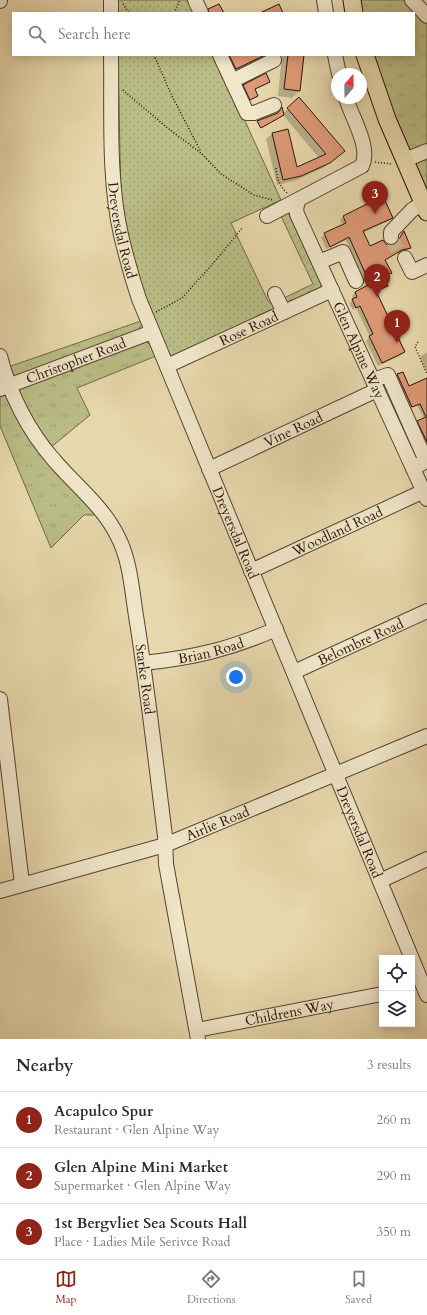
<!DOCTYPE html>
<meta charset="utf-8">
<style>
body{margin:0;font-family:Cardo,serif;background:#f7f7f7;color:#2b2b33}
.controls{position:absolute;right:12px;bottom:12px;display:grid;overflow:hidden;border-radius:0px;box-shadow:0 2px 10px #0003}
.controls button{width:36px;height:36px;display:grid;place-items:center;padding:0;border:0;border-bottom:1px solid #e1e1e2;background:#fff;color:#2b2b33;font:20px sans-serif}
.compass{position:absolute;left:331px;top:68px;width:36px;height:36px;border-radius:50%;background:#fff;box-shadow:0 2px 10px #0003;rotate:20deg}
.you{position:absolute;left:236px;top:677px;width:14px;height:14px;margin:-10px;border:3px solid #fff;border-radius:50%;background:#1a73e8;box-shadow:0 0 0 6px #1a73e833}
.badge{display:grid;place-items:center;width:26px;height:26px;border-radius:50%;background:#8f2418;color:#fff;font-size:13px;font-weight:700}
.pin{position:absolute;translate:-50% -33px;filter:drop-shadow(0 1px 2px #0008)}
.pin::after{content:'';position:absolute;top:21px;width:14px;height:12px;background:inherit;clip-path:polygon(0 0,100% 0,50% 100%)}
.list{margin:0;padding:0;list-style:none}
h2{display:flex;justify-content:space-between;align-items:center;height:52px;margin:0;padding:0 16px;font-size:17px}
h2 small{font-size:13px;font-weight:400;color:#7c7c81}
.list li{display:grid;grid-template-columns:26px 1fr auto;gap:12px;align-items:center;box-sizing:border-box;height:56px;padding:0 16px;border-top:1px solid #e1e1e2}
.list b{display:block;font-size:15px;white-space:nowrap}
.list p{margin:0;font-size:13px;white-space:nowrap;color:#7c7c81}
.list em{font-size:13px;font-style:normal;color:#7c7c81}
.icon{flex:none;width:22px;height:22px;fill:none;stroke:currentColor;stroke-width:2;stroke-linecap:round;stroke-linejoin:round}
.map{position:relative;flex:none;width:427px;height:1039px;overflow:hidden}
.search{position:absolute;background:#fff;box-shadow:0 2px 10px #0003;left:12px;right:12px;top:12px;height:44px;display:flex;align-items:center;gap:10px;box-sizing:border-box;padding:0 14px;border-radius:0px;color:#7c7c81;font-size:15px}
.sheet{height:220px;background:#fff}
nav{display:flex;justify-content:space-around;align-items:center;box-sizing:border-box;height:56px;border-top:1px solid #e1e1e2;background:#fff;font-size:11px;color:#7c7c81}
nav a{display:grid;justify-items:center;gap:2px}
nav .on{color:#8f2418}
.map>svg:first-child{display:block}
.grass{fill:url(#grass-tufts);stroke:#706846}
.park{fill:url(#park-dots);stroke:#706846}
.garden{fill:url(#garden-furrows);stroke:#706846}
.shadow{fill:#0003}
.building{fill:#df9a77;stroke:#261307}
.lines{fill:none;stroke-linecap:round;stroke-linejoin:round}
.minor-tunnel{stroke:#cbba94;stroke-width:14;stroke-dasharray:14 7;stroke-linecap:butt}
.minor-casing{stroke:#564430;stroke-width:16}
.major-casing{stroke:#261307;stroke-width:19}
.path{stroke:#261307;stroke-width:1.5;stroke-dasharray:1 2;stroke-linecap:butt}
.minor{stroke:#f0e6ca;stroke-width:14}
.major{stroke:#e8d8ad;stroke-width:17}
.labels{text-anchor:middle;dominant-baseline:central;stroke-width:3;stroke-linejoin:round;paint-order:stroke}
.street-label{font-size:14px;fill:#261307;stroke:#f0e6ca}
</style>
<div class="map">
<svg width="427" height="1039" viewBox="0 0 427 1039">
<defs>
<pattern id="grass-tufts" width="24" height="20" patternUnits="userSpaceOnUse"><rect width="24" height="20" fill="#babe86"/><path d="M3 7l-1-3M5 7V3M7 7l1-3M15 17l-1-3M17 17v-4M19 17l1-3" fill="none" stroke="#a0a272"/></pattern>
<pattern id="park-dots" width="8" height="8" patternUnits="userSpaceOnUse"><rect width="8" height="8" fill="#babe86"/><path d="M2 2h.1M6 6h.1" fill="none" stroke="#a0a272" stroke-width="1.8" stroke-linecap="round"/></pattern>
<pattern id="garden-furrows" width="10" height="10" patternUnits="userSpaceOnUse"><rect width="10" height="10" fill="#babe86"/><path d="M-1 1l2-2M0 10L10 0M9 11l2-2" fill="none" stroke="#a0a272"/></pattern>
</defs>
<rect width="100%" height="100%" fill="#e8d8ad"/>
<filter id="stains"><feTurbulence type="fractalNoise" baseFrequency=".005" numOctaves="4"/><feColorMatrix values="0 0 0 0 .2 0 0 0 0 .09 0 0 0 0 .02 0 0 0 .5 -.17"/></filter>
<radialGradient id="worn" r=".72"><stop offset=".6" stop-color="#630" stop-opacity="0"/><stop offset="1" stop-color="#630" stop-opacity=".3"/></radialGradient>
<!-- grass -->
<path class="grass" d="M 352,0 L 412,0 L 427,16 L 427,212 L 365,55 L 414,55 L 414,13 L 354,13 Z
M 141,321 L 142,324 L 137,332 L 20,378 L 12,376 L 8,367 Z
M 142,341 L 151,344 L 156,356 L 77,388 L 90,415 L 50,448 L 18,394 L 21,388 Z
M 0,395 L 6,396 L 97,512 L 94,515 L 84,515 L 51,548 L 0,426 Z"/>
<!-- park -->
<path class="park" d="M 117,0 L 191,0 L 197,13 L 117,13 Z
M 118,55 L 215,55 L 281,200 L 231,223 L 268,301 L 275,306 L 276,308 L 178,356 L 170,356 L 164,351 L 135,278 L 121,203 Z"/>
<!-- garden -->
<path class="garden" d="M 287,210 L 321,284 L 321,288 L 288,305 L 284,298 L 313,284 L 281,216 Z"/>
<!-- shadow -->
<path class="shadow" d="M 221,55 L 267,55 L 231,74 Z
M 282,55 L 303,55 L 299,91 L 292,98 L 278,96 Z
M 288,109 L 337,157 L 323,168 L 294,181 L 277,185 L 266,139 L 272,134 L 287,130 L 296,169 L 319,158 L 283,115 L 260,128 L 257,122 L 283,113 Z
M 344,217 L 392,218 L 388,221 L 363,233 L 369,247 L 394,246 L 403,233 L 410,248 L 407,251 L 397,253 L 384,261 L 391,273 L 384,278 L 387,285 L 376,292 L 404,352 L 400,356 L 378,366 L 366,341 L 370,337 L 356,308 L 353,310 L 349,303 L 354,300 L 352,296 L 355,292 L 367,287 L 346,240 L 326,249 L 321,237 L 342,225 L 340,220 Z
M 427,352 L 427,371 L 426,371 L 420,357 Z
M 398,375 L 409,388 L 427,384 L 427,449 L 416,424 L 424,419 L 417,405 L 409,409 L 395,378 Z"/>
<!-- building -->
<path class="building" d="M 219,4 L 224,13 L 209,13 L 208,9 Z
M 279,4 L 283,13 L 260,13 Z
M 229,55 L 265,55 L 236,69 Z
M 288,55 L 304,55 L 300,91 L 284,89 Z
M 266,73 L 270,82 L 255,89 L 258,96 L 250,100 L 243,85 Z
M 299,97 L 345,151 L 330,163 L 301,176 L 283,180 L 272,133 L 288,129 L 297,167 L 326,154 L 287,108 Z
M 282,107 L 284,115 L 261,128 L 257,121 L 278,113 Z
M 383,196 L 393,218 L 363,231 L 370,246 L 383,240 L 387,245 L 395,245 L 404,231 L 411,248 L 402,250 L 385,260 L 392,273 L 384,276 L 388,286 L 376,291 L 405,352 L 382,363 L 369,336 L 373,334 L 360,306 L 356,308 L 352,299 L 357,297 L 355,292 L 370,284 L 349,237 L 330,247 L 324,233 L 346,223 L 343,216 Z
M 403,372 L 409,386 L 427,378 L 427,442 L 417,421 L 426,417 L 420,404 L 412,407 L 397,374 Z"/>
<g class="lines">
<!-- minor-tunnel -->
<path class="minor-tunnel" d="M 391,237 L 399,253"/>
<defs>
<g id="minor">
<path d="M 111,0 L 111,13"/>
<path d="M 195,0 L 201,13"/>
<path d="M 324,0 L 326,13"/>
<path d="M 412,0 L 427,16"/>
<path d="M 0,1 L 0,0"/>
<path id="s1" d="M 111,55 C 112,114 108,177 121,235 C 126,256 132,278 139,299 L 427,995"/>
<path d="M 220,55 L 247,113 L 254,113 L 274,105"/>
<path d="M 335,55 L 339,74"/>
<path d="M 232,81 L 274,60"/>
<path d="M 405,160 L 427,151"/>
<path id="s2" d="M 298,201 L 296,209 L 297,214 L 427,499"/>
<path d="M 267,216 L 362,166 C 371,147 352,118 346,98"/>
<path d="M 391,237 L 391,232 L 412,210 L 423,203"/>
<path d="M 405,258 L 412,272 L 427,265"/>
<path d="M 319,262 L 343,252 L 356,281"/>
<path d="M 275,294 L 284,312"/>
<path id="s3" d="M 0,356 C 9,393 29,432 54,460 C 76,486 103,506 118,537 C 131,562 132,594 137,622 C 148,693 156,764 165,836 L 166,864 L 198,1039"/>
<path id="s4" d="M 167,366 L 332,290"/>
<path d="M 373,380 L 388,375 L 426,461 L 413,468"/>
<path id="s5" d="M 0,389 L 152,332"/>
<path id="s6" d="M 209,469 L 377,390"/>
<path id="s7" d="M 251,571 L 424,491"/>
<path id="s8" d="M 143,663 C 193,658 231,649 276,629"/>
<path id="s9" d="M 294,672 L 427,611"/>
<path d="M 0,699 L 22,884"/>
<path d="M 380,881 L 427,859"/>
<path id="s10" d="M 0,891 L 165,845 L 427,736"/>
<path id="s11" d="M 197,1030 L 382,994"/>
</g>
<path id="major" d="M 352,0 L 354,13
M 365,55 L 387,119 L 427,212"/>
</defs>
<!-- minor casing -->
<use href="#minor" class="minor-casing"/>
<!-- major casing -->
<use href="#major" class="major-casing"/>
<!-- path -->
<path class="path" d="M 123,4 L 129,13
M 174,13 L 180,0
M 154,55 L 171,94 L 201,152
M 123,90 L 165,126 L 202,154 L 221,174 L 254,195 L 273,200
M 375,162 L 391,164
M 276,168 C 277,179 279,185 287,193
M 156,312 L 182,298 L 211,266 L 243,227
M 418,342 L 415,347 L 427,374"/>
<!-- minor -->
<use href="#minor" class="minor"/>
<!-- major -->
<use href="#major" class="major"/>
</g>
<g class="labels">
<!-- street labels -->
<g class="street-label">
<text stroke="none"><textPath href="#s1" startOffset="176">Dreyersdal Road</textPath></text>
<text stroke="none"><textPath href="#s4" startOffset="90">Rose Road</textPath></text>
<text stroke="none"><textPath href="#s2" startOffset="163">Glen Alpine Way</textPath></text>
<text stroke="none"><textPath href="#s5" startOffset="81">Christopher Road</textPath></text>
<text stroke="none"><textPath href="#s6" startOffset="93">Vine Road</textPath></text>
<text stroke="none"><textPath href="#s7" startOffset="95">Woodland Road</textPath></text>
<text stroke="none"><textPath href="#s1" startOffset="500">Dreyersdal Road</textPath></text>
<text stroke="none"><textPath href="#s9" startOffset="73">Belombre Road</textPath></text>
<text stroke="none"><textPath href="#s8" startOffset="69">Brian Road</textPath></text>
<text stroke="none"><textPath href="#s3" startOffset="364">Starke Road</textPath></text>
<text stroke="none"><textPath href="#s10" startOffset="228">Airlie Road</textPath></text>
<text stroke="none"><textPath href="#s1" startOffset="824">Dreyersdal Road</textPath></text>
<text stroke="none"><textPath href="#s11" startOffset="94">Childrens Way</textPath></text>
</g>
</g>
<rect width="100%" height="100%" filter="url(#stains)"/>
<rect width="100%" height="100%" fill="url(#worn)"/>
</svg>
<div class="controls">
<button><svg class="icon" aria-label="locate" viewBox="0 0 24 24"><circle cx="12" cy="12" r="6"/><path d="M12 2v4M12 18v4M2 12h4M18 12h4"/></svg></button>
<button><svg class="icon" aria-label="layers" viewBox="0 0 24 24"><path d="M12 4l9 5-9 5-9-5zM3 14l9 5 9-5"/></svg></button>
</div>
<svg class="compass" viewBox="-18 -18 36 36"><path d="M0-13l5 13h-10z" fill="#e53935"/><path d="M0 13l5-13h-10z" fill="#7c7c81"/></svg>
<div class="you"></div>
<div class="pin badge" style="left:397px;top:343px">1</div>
<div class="pin badge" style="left:377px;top:297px">2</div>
<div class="pin badge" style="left:375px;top:214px">3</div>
<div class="search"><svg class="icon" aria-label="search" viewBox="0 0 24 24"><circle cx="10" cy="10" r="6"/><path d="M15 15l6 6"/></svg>Search here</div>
</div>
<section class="sheet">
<h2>Nearby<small>3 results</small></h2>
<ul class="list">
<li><span class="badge">1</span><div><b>Acapulco Spur</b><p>Restaurant · Glen Alpine Way</p></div><em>260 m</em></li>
<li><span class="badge">2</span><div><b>Glen Alpine Mini Market</b><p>Supermarket · Glen Alpine Way</p></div><em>290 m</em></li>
<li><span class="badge">3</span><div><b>1st Bergvliet Sea Scouts Hall</b><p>Place · Ladies Mile Serivce Road</p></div><em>350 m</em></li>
</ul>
</section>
<nav>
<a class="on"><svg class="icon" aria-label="map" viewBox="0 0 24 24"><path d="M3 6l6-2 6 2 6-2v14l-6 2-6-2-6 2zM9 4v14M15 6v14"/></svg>Map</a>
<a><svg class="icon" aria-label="directions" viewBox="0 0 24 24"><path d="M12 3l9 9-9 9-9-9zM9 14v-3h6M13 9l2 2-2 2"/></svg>Directions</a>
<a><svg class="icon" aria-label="saved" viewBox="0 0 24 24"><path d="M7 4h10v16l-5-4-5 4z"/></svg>Saved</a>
</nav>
